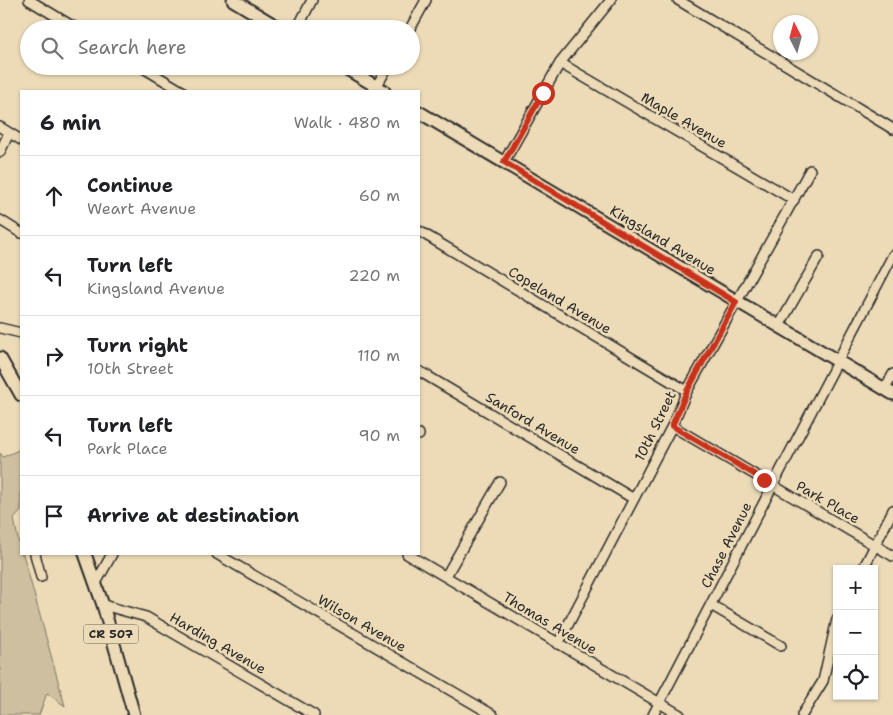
<!DOCTYPE html>
<meta charset="utf-8">
<style>
body{margin:0;font-family:"Shantell Sans",sans-serif;background:#f2f2f2;color:#202124}
.controls{position:absolute;right:15px;bottom:15px;display:grid;overflow:hidden;border-radius:0px;box-shadow:0 1px 4px #0004}
.controls button{width:45px;height:45px;display:grid;place-items:center;padding:0;border:0;border-bottom:1px solid #e0e0e0;background:#fff;color:#202124;font:25px sans-serif}
.compass{position:absolute;left:773px;top:15px;width:45px;height:45px;border-radius:50%;background:#fff;box-shadow:0 1px 4px #0004;rotate:354deg}
.stop{position:absolute;width:15px;height:15px;margin:-11px;border:4px solid #c8321e;border-radius:50%;background:#fff}
.stop.end{background:#c8321e;border-color:#fff;box-shadow:0 1px 5px #0008}
.list{margin:0;padding:0;list-style:none}
h2{display:flex;justify-content:space-between;align-items:center;height:65px;margin:0;padding:0 20px;font-size:21px}
h2 small{font-size:16px;font-weight:400;color:#757577}
.list li{display:grid;grid-template-columns:32px 1fr auto;gap:15px;align-items:center;box-sizing:border-box;height:80px;padding:0 20px;border-top:1px solid #e0e0e0}
.list b{display:block;font-size:19px;white-space:nowrap}
.list p{margin:0;font-size:16px;white-space:nowrap;color:#757577}
.list em{font-size:16px;font-style:normal;color:#757577}
.icon{flex:none;width:28px;height:28px;fill:none;stroke:currentColor;stroke-width:2;stroke-linecap:round;stroke-linejoin:round}
.map{position:relative;flex:none;width:893px;height:715px;overflow:hidden}
.search{position:absolute;background:#fff;box-shadow:0 1px 4px #0004;left:20px;top:20px;width:400px;height:55px;display:flex;align-items:center;gap:12px;box-sizing:border-box;padding:0 18px;border-radius:28px;color:#757577;font-size:19px}
.panel{position:absolute;background:#fff;box-shadow:0 1px 4px #0004;left:20px;top:90px;width:400px;height:465px;border-radius:0px}
.map>svg:first-child{display:block}
.green{fill:#cebfa0;stroke:#7c7566}
.lines{fill:none;stroke-linecap:round;stroke-linejoin:round}
.minor-casing{stroke:#2b2b2b;stroke-width:12}
.major-casing{stroke:#2b2b2b;stroke-width:15}
.minor{stroke:#eddbb8;stroke-width:9}
.major{stroke:#eddbb8;stroke-width:11}
.route{stroke:#c8321e;stroke-width:6}
.labels{text-anchor:middle;dominant-baseline:central;stroke-width:5;stroke-linejoin:round;paint-order:stroke}
.shield{fill:#eddbb8;stroke:#656055;stroke-width:1}
.shield-label{font-size:12px;font-weight:bold;fill:#2b2b2b}
.street-label{font-size:14px;fill:#2b2b2b;stroke:#eddbb8}
</style>
<div class="map">
<svg width="893" height="715" viewBox="0 0 893 715">
<rect width="100%" height="100%" fill="#eddbb8"/>
<filter id="ink" filterUnits="userSpaceOnUse"><feTurbulence type="fractalNoise" baseFrequency=".02" numOctaves="2"/><feDisplacementMap in="SourceGraphic" scale="10" xChannelSelector="R" yChannelSelector="G"/><feConvolveMatrix kernelMatrix="1 2 1 2 8 2 1 2 1" color-interpolation-filters="sRGB"/></filter>
<g filter="url(#ink)">
<!-- green -->
<path class="green" d="M 21,449 L 21,511 L 14,519 L 21,554 L 23,554 L 65,706 L 47,693 L 39,715 L 0,715 L 0,453 L 3,457 Z"/>
<g class="lines">
<defs>
<path id="minor" d="M 29,0 L 77,29
M 678,0 L 893,129
M 297,29 L 312,0
M 410,29 L 426,0
M 560,63 L 794,200
M 140,66 L 182,91
M 374,91 L 388,66
M 0,127 L 21,140
M 0,152 L 9,133
M 504,162 L 560,63 L 611,0
M 0,220 L 21,233
M 419,231 L 687,391
M 779,326 L 819,256
M 0,328 L 21,333
M 419,371 L 634,499
M 885,389 L 893,374
M 672,426 L 893,556
M 419,435 L 419,434
M 35,554 L 41,577
M 217,554 L 493,715
M 407,554 L 680,715
M 863,569 L 893,510
M 446,576 L 500,482
M 96,583 L 112,554
M 103,605 L 146,617 L 314,715
M 711,605 L 781,646
M 558,644 L 672,426 L 687,391 L 810,170
M 653,715 L 893,255
M 802,715 L 823,681 L 837,619"/>
<path id="major" d="M 233,0 L 281,29
M 342,66 L 384,91
M 419,112 L 893,394
M 0,358 L 21,395
M 85,554 L 103,605 L 134,715"/>
</defs>
<!-- minor casing -->
<use href="#minor" class="minor-casing"/>
<!-- major casing -->
<use href="#major" class="major-casing"/>
<!-- minor -->
<use href="#minor" class="minor"/>
<!-- major -->
<use href="#major" class="major"/>
</g>
</g>
<g class="lines" filter="url(#ink)">
<!-- route -->
<path class="route" d="M 543,93 L 504,162 L 736,302 L 687,391 L 672,426 L 764,480"/>
</g>
<g class="labels">
<!-- shield labels -->
<rect class="shield" x="83.5" y="624.5" width="55" height="19" rx="4"/>
<g class="shield-label">
<text x="111" y="634">CR 507</text>
</g>
<!-- street labels -->
<g class="street-label">
<text transform="translate(684 120) rotate(30)">Maple Avenue</text>
<text transform="translate(663 240) rotate(31)">Kingsland Avenue</text>
<text transform="translate(560 300) rotate(31)">Copeland Avenue</text>
<text transform="translate(533 423) rotate(31)">Sanford Avenue</text>
<text transform="translate(655 426) rotate(-64)">10th Street</text>
<text transform="translate(828 502) rotate(30)">Park Place</text>
<text transform="translate(726 545) rotate(-63)">Chase Avenue</text>
<text transform="translate(362 623) rotate(30)">Wilson Avenue</text>
<text transform="translate(550 623) rotate(31)">Thomas Avenue</text>
<text transform="translate(218 643) rotate(30)">Harding Avenue</text>
</g>
</g>
</svg>
<div class="controls">
<button>+</button>
<button>−</button>
<button><svg class="icon" aria-label="locate" viewBox="0 0 24 24"><circle cx="12" cy="12" r="6"/><path d="M12 2v4M12 18v4M2 12h4M18 12h4"/></svg></button>
</div>
<svg class="compass" viewBox="-18 -18 36 36"><path d="M0-13l5 13h-10z" fill="#e53935"/><path d="M0 13l5-13h-10z" fill="#757577"/></svg>
<div class="stop" style="left:543px;top:93px"></div>
<div class="stop end" style="left:764px;top:480px"></div>
<div class="search"><svg class="icon" aria-label="search" viewBox="0 0 24 24"><circle cx="10" cy="10" r="6"/><path d="M15 15l6 6"/></svg>Search here</div>
<section class="panel">
<h2>6 min<small>Walk · 480 m</small></h2>
<ul class="list">
<li><svg class="icon" aria-label="ahead" viewBox="0 0 24 24"><path d="M12 20V5M6 11l6-6 6 6"/></svg><div><b>Continue</b><p>Weart Avenue</p></div><em>60 m</em></li>
<li><svg class="icon" aria-label="left" viewBox="0 0 24 24"><path d="M17 20v-9H6M10 6l-5 5 5 5"/></svg><div><b>Turn left</b><p>Kingsland Avenue</p></div><em>220 m</em></li>
<li><svg class="icon" aria-label="right" viewBox="0 0 24 24"><path d="M7 20v-9h11M14 6l5 5-5 5"/></svg><div><b>Turn right</b><p>10th Street</p></div><em>110 m</em></li>
<li><svg class="icon" aria-label="left" viewBox="0 0 24 24"><path d="M17 20v-9H6M10 6l-5 5 5 5"/></svg><div><b>Turn left</b><p>Park Place</p></div><em>90 m</em></li>
<li><svg class="icon" aria-label="arrive" viewBox="0 0 24 24"><path d="M6 21V4h12l-3 4 3 4H6"/></svg><div><b>Arrive at destination</b></div></li>
</ul>
</section>
</div>
